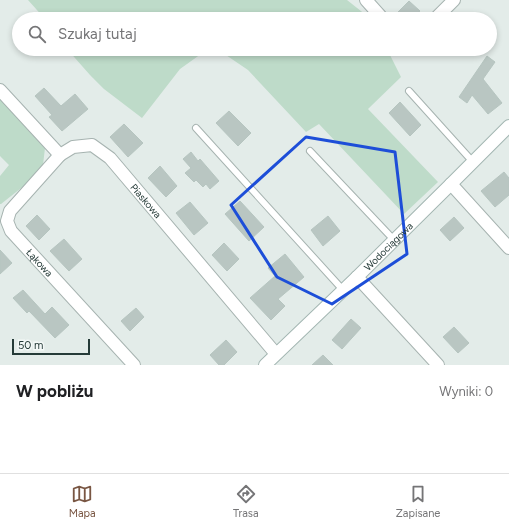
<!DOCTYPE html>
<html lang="pl">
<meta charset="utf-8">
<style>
body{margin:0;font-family:Figtree,sans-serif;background:#f2f2f2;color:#202124}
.scale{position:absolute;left:12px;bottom:10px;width:78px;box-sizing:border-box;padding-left:4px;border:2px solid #253b38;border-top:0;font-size:11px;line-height:14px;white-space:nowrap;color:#253b38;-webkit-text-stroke:3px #f3f8f7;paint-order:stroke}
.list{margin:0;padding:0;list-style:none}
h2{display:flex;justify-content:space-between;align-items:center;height:52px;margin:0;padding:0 16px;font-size:17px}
h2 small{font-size:13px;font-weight:400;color:#757577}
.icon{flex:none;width:22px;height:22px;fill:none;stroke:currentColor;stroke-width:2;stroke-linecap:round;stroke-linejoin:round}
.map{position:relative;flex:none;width:509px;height:365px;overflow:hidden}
.search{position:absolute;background:#fff;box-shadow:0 2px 6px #0003;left:12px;right:12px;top:12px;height:44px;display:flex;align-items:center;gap:10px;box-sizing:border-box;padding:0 14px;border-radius:22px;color:#757577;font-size:15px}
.sheet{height:108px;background:#fff}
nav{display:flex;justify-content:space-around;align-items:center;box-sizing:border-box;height:56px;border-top:1px solid #e0e0e0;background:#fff;font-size:11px;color:#757577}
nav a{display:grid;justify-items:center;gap:2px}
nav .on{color:#795643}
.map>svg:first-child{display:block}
.green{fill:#bedbc9}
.building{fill:#b9c6c2;stroke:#b6c5c0}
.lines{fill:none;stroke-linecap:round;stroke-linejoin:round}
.lane-casing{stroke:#a6b3b0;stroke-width:8}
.street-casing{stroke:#a6b3b0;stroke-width:14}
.secondary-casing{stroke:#a3b6b2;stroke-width:14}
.lane{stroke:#fff;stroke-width:6}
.street{stroke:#fff;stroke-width:12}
.secondary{stroke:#fff;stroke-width:12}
.marked{fill:none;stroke:#1d4ed8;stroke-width:3;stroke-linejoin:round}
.labels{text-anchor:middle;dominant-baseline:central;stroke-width:3;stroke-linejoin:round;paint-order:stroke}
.street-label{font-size:10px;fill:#253b38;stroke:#f3f8f7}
</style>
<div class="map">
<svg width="509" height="365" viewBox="0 0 509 365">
<rect width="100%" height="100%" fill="#e3ece9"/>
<!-- green -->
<path class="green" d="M 28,0 L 347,0 L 371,19 L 45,19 Z
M 67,49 L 208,49 L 180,69 L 142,118 L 104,89 L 90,75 Z
M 217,49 L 387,49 L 401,77 L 368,109 L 438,182 L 404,214 L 319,124 L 306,132 L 248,70 Z
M 0,99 L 30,131 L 45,148 L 43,165 L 30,181 L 1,204 L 0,204 L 0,176 L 9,165 L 0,156 Z"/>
<!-- building -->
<path class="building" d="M 409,1 L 420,11 L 411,19 L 405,19 L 398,12 Z
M 487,56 L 495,62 L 483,79 L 502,103 L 488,114 L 472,95 L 467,103 L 459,97 Z
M 44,88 L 61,106 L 75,94 L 88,109 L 62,131 L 49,117 L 52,115 L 35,96 Z
M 400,102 L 421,125 L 410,136 L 389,113 Z
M 229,111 L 251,133 L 238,146 L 216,123 Z
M 124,124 L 143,143 L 128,157 L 110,137 Z
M 191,152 L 198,161 L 200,159 L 219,181 L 210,189 L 206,184 L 203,187 L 196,180 L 194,182 L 185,173 L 191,168 L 183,159 Z
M 160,166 L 177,186 L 166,197 L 148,178 Z
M 504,172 L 509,178 L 509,195 L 495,207 L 481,191 Z
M 240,201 L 264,227 L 249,241 L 225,214 Z
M 190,202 L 208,223 L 194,235 L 176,213 Z
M 37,215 L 50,229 L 39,240 L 26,226 Z
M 328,216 L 340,231 L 323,246 L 311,230 Z
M 454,217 L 464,228 L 450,241 L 440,230 Z
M 64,239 L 82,259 L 69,271 L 50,251 Z
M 224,243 L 239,259 L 227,271 L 212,255 Z
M 0,250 L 12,263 L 0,274 Z
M 285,254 L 304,277 L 278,299 L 285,306 L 271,320 L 250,298 L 275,276 L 268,268 Z
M 23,290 L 45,314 L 52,307 L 69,325 L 55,338 L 29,311 L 27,313 L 13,298 Z
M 136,308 L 144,317 L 130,331 L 121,321 Z
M 351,319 L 361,328 L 342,349 L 332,340 Z
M 454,327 L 469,343 L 458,353 L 443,337 Z
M 226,340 L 237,352 L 224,365 L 219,365 L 210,355 Z
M 323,355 L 333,365 L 312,365 Z"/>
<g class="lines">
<defs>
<path id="lane" d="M 409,91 L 473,162
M 196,128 L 343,290
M 310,151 L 394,240"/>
<g id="street">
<path d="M 366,0 L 383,19"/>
<path d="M 435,19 L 454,0"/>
<path id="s1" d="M 0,90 L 60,155 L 73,147 L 92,145 L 110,158 L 276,354"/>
<path id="s2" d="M 60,155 L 10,211 L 7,221 L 11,231 L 134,365"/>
<path d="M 451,184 L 509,248"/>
<path d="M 357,277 L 438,365"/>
</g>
<g id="secondary">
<path id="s3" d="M 265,365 L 357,277 L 451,184 L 509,126"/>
</g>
</defs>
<!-- lane casing -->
<use href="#lane" class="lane-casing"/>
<!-- street casing -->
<use href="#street" class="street-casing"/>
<!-- secondary casing -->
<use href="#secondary" class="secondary-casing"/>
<!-- lane -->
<use href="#lane" class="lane"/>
<!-- street -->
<use href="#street" class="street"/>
<!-- secondary -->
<use href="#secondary" class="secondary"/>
</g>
<!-- marked area -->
<path class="marked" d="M 306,137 L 395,152 L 407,254 L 332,304 L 277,277 L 231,205 Z"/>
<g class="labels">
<!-- street labels -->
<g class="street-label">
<text stroke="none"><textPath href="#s1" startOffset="201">Piaskowa</textPath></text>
<text stroke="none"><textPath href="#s3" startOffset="171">Wodociągowa</textPath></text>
<text stroke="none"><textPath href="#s2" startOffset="139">Łąkowa</textPath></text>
</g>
</g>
</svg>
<div class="scale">50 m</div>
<div class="search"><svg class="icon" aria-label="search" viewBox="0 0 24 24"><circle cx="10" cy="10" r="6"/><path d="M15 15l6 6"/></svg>Szukaj tutaj</div>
</div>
<section class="sheet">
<h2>W pobliżu<small>Wyniki: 0</small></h2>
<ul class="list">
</ul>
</section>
<nav>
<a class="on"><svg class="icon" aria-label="map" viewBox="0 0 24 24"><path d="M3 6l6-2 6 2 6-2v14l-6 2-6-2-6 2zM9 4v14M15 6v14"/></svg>Mapa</a>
<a><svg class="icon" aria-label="directions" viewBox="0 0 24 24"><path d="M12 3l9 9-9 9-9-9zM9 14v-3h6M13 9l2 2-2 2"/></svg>Trasa</a>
<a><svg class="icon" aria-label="saved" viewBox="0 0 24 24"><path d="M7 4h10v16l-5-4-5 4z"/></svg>Zapisane</a>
</nav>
